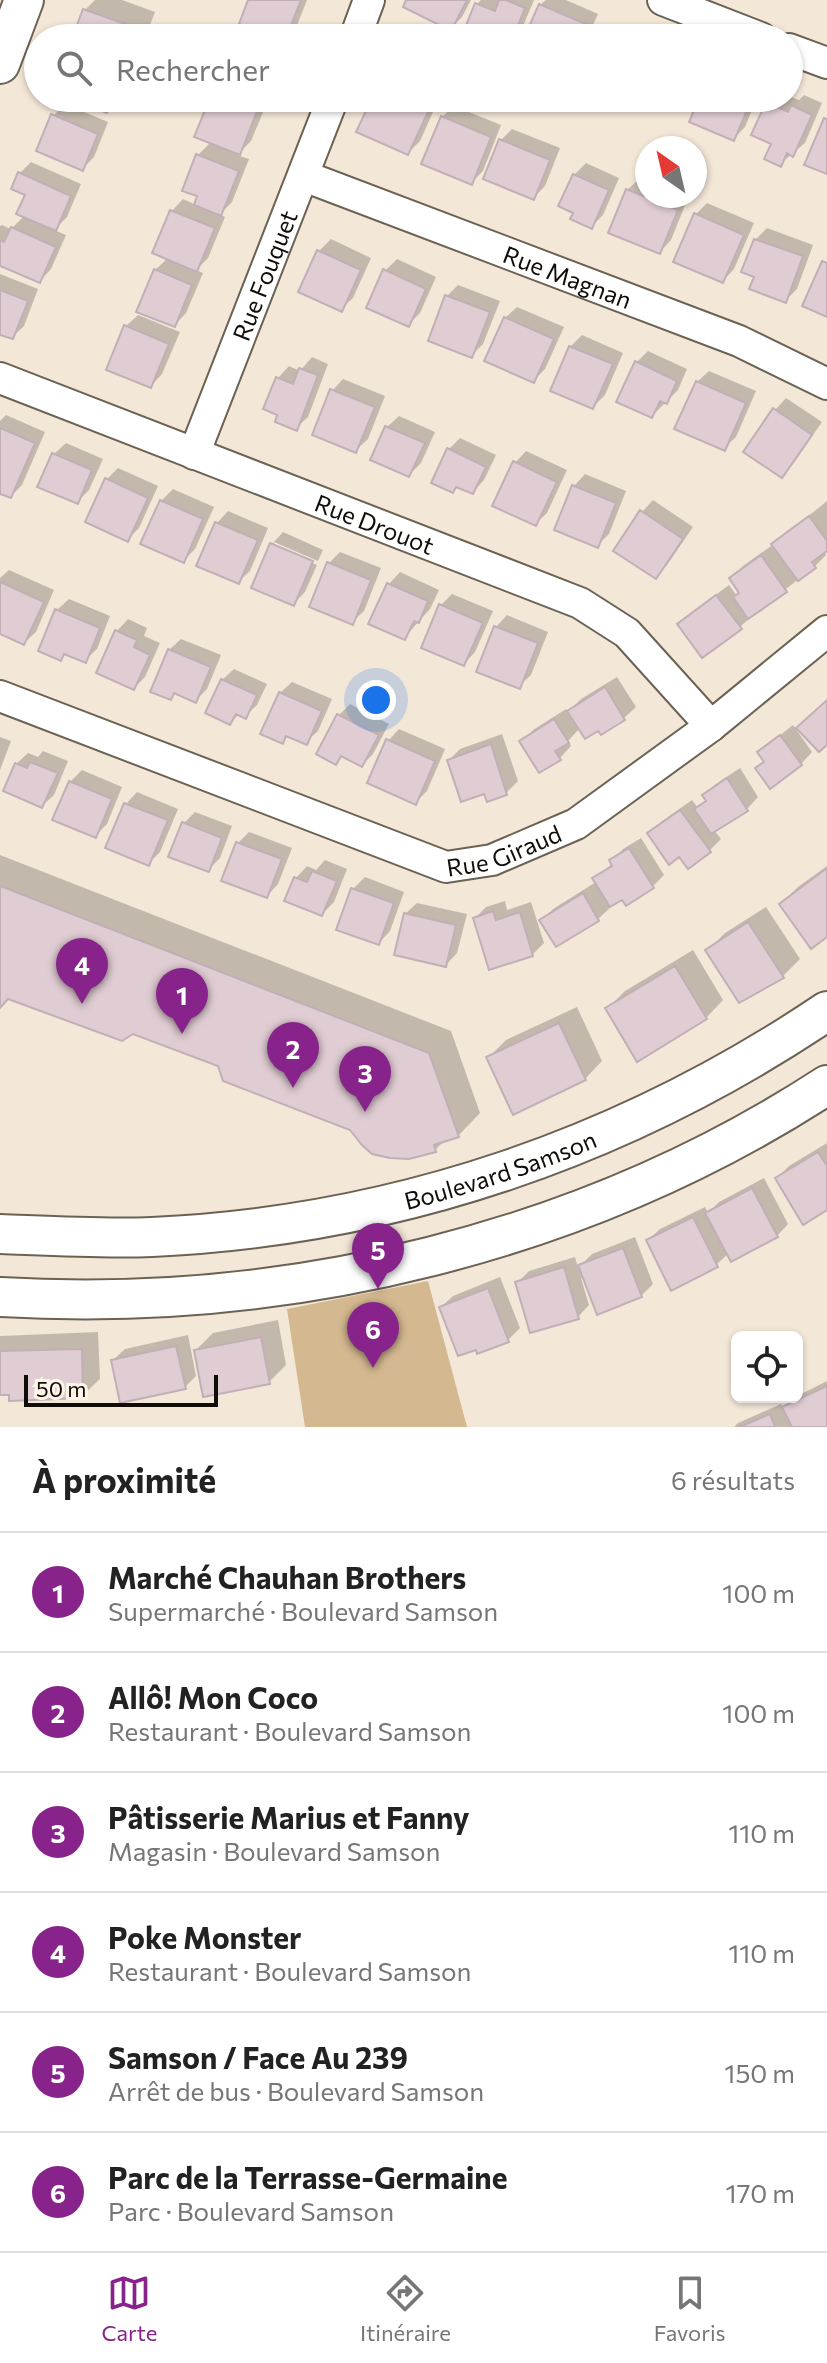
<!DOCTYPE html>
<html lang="fr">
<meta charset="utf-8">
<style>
body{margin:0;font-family:Commissioner,sans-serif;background:#f6f6f6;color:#222}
.controls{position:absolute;right:24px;bottom:24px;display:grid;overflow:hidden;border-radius:12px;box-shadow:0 2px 6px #0004}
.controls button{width:72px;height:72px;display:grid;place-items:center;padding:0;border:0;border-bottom:2px solid #e0e0e0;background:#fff;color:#222;font:40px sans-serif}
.compass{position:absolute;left:635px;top:136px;width:72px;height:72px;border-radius:50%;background:#fff;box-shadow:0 2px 6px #0004;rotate:326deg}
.scale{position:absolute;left:24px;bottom:20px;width:194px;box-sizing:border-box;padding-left:8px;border:4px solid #100c07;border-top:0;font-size:22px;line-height:28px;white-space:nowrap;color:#100c07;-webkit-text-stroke:6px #fef5e8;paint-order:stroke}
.you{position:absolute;left:376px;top:700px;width:28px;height:28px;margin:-20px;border:6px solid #fff;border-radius:50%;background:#1a73e8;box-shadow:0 0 0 12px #1a73e833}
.badge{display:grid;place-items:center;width:52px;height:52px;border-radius:50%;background:#87238b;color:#fff;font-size:26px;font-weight:700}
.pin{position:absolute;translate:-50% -66px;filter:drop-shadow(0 2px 4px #0008)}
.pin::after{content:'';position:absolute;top:42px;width:28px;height:24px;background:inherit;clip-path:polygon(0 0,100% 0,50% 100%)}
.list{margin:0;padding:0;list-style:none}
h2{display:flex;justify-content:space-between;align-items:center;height:104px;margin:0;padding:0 32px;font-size:34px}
h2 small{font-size:26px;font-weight:400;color:#767676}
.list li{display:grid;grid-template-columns:52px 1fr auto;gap:24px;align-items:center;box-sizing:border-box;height:120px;padding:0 32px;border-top:2px solid #e0e0e0}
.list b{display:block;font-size:30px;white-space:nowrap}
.list p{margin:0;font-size:26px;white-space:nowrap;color:#767676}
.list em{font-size:26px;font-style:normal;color:#767676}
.icon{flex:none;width:44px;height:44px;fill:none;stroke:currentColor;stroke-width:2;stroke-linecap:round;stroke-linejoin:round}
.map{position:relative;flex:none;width:827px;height:1427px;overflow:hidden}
.search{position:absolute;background:#fff;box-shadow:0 2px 6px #0004;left:24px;right:24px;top:24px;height:88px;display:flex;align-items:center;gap:20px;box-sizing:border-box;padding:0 28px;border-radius:44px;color:#767676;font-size:30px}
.sheet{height:824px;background:#fff}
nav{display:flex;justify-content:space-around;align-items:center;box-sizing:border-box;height:112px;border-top:2px solid #e0e0e0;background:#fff;font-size:22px;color:#767676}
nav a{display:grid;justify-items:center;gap:4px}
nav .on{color:#87238b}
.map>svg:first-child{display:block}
.green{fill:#d4b890}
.shadow{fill:#0003}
.building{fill:#e0ccd3;stroke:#c2afb6;stroke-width:2}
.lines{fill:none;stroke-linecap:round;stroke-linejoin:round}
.minor-casing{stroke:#6b6254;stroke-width:34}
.tertiary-casing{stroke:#6b6254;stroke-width:42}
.minor{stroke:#fff;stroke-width:30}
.tertiary{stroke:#fff;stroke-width:38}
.labels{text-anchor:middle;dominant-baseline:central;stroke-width:8;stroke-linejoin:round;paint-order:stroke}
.street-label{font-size:24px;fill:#100c07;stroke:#fef5e8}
</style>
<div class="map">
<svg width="827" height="1427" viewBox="0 0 827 1427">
<rect width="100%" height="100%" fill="#f3e7d8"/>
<!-- green -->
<path class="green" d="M 428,1281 L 467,1427 L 305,1427 L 287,1309 Z"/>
<!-- shadow -->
<path class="shadow" d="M 95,0 L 122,0 L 155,12 L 145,38 L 74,38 L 85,10 Z
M 250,0 L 307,0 L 296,28 L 285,38 L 257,38 L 264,31 Z
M 409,0 L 471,0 L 462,17 L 451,28 Z
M 481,0 L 534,0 L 518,38 L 480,38 L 477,4 Z
M 546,0 L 566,0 L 598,14 L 587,38 L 526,38 L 540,5 Z
M 607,27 L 624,35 L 631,28 L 650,36 L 596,38 Z
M 804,95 L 822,103 L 805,143 L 780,164 L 773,143 L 768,103 L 773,98 L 789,98 L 789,96 L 799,100 Z
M 72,98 L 120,98 L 107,111 Z
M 212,98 L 269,98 L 251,141 L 237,155 L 249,159 L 232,202 L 220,214 L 225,217 L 208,258 L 196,270 L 203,273 L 186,313 L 175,325 L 155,270 L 168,258 L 172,211 L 183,199 L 196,205 L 200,195 L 198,155 L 211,142 Z
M 374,98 L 432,98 L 438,101 L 420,141 L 408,153 Z
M 701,98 L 757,98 L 745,127 L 734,138 Z
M 65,104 L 108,122 L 94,157 L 83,168 L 53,116 Z
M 454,106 L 501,125 L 483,171 L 471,183 L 442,117 Z
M 512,129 L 560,148 L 545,186 L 533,198 L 501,140 Z
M 31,162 L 81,184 L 67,217 L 54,230 L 66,235 L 51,269 L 40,281 L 0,263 L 0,226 L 2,225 L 11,229 L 25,215 L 27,194 L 20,173 Z
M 586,163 L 619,178 L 603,215 L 592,226 L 574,175 Z
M 639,179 L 647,182 L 647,196 L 683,196 L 688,198 L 671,240 L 660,252 L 627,190 Z
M 707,203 L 754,223 L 734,269 L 723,281 L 695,215 Z
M 767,228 L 813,245 L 797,289 L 786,300 L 757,276 L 755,240 Z
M 331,239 L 371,258 L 353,298 L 341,309 L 319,251 Z
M 397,259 L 436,277 L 420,313 L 408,325 L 385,271 Z
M 0,274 L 38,289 L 24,326 L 12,337 L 0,332 Z
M 458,285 L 500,301 L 483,344 L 472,355 L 447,296 Z
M 517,307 L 564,327 L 545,369 L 533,381 L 505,318 Z
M 138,315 L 180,332 L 162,374 L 151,386 L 126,326 Z
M 582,335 L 623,353 L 605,395 L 593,407 L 570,347 Z
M 648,351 L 687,369 L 678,390 L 652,416 L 637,362 Z
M 312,357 L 328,364 L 308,417 L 296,428 L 278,378 L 289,366 L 300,371 Z
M 709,371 L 756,391 L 736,437 L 724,448 L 697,382 Z
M 343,379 L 385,396 L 368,439 L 356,450 L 332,391 Z
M 786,398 L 822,422 L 793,464 L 782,476 L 775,410 Z
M 6,415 L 45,432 L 22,485 L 11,496 L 0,492 L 0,421 Z
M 399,416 L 435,432 L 421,463 L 409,475 L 387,427 Z
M 460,438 L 496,455 L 484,480 L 473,492 L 458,485 L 453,491 L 448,450 Z
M 66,443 L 103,459 L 89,490 L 77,502 L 54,454 Z
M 526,451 L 567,470 L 547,513 L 535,524 L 515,463 Z
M 118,468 L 158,486 L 139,528 L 127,540 L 107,479 Z
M 585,474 L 626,491 L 609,534 L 597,546 L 574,486 Z
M 173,489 L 214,507 L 195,549 L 183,561 L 161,501 Z
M 653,500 L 693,527 L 667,565 L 656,577 L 642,512 Z
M 827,501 L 827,548 L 824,551 L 826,555 L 815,566 L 752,616 L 740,627 L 679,624 L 691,613 L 729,585 L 737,596 L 741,592 L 731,578 L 743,566 L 774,544 Z
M 228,511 L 268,528 L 250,571 L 238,582 L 217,523 Z
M 283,532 L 323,550 L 318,561 L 274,542 L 274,547 L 317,565 L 305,592 L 293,604 L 272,544 Z
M 340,552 L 381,568 L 364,611 L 352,622 L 329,563 Z
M 9,570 L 54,590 L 36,632 L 24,643 L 0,632 L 0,578 Z
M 400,572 L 439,590 L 430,609 L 404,638 L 389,584 Z
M 452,594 L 493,611 L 475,652 L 464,664 L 441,605 Z
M 69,599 L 110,616 L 97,649 L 85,660 L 66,652 L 60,658 L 57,610 Z
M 507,615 L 548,632 L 531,675 L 519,686 L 496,627 Z
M 128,619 L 147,628 L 144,636 L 160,643 L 145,677 L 134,688 L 98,672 L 117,631 Z
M 181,639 L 221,655 L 207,689 L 196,700 L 177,692 L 171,698 L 169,650 Z
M 234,669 L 267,684 L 257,705 L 245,716 L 239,714 L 230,723 L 222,680 Z
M 617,677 L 636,707 L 624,718 L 601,732 L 598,728 L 580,728 L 568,741 L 571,746 L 560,758 L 522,742 L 533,730 L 566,709 L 568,712 L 581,699 Z
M 292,682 L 332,699 L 318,731 L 306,742 L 289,735 L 282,741 L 280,693 Z
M 350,704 L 389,724 L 373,754 L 362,765 L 343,755 L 336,762 L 339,715 Z
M 793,725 L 812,752 L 801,764 L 770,786 L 766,760 L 759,752 Z
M 399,729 L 445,749 L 427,791 L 415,803 L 388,741 Z
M 502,734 L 518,781 L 506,793 L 488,799 L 486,791 L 449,760 L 460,749 Z
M 0,737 L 11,741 L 0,770 Z
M 43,751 L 68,761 L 54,795 L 42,806 L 16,764 L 28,753 L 38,757 Z
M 740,768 L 758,797 L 747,809 L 714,830 L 721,839 L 709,851 L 680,855 L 650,834 L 661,822 L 692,800 L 698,808 L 707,799 L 704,795 L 716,784 Z
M 82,770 L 122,787 L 107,824 L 95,836 L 70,782 Z
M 137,792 L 178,809 L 160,852 L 148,864 L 126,804 Z
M 195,812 L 232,826 L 220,858 L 208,870 L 184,823 Z
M 249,832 L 292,848 L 278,884 L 267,896 L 238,843 Z
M 641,838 L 664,875 L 653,886 L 622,897 L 609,906 L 610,908 L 598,919 L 557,945 L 542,920 L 553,909 L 596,882 L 594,879 L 613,863 L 612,861 L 623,849 Z
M 0,855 L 451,1031 L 480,1113 L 458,1136 L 446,1139 L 435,1150 L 351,1128 L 220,1064 L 133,1032 L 9,997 L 0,1005 Z
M 325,860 L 347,869 L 334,902 L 322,914 L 296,878 L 307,866 L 316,870 Z
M 827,866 L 827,935 L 781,904 L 798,887 Z
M 365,877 L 404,892 L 390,931 L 379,943 L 353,889 Z
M 505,901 L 507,910 L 531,902 L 544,943 L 532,955 L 475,918 L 486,907 Z
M 417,903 L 467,914 L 457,953 L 446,965 L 405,914 Z
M 766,907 L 800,959 L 783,976 L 708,950 L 725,933 Z
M 693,950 L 723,1000 L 706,1018 L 608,1008 L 625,991 Z
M 577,1007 L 602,1061 L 585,1079 L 488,1058 L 506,1040 Z
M 827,1143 L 827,1207 L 777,1178 L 789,1166 Z
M 764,1178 L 788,1224 L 777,1236 L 729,1253 L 716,1265 L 648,1240 L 660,1229 L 705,1207 L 708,1213 L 719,1202 Z
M 635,1237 L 653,1284 L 641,1296 L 584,1277 L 581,1278 L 589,1305 L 578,1317 L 517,1283 L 529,1271 L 575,1257 L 578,1268 L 592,1254 Z
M 500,1277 L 520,1328 L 508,1340 L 441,1307 L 453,1296 Z
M 278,1320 L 286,1365 L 269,1382 L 196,1350 L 213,1333 Z
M 98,1332 L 100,1379 L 82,1396 L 0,1393 L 0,1336 Z
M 188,1335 L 196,1376 L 185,1387 L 113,1360 L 125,1349 Z
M 827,1381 L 827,1425 L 822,1427 L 734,1427 L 738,1423 L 781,1404 L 783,1409 L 797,1396 Z"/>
<!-- building -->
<path class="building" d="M 248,0 L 301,0 L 286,38 L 276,38 L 239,24 Z
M 406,0 L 467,0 L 451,31 L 403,7 Z
M 499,0 L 506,0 L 525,8 L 513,38 L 475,38 L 463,33 L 475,3 L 495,11 Z
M 539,4 L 588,25 L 582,38 L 524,38 Z
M 83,9 L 139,29 L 136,38 L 72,38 Z
M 66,98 L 113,98 L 107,113 Z
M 210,98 L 225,98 L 257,111 L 240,155 L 194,137 Z
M 372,98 L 395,98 L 428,112 L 408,155 L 356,132 Z
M 699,98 L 752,98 L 734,141 L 689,122 Z
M 766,102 L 788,112 L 791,105 L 812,115 L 793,157 L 787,153 L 781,167 L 764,159 L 771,144 L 751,135 Z
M 51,114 L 98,134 L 83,171 L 36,151 Z
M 441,116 L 491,137 L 472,185 L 421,164 Z
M 824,118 L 827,119 L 827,174 L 804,165 Z
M 499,139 L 550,160 L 534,200 L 483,179 Z
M 196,154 L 239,171 L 221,216 L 194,205 L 197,196 L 182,191 Z
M 18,172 L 71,196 L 56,231 L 16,214 L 25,195 L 11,189 Z
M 573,174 L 609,190 L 592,229 L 570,219 L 573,213 L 558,206 Z
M 626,189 L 678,210 L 660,254 L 608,233 Z
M 170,210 L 215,228 L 197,272 L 152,253 Z
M 694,213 L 744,235 L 723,283 L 673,262 Z
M 11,227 L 56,247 L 40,283 L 0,266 L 0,240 L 4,242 Z
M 754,239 L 803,256 L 786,303 L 749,289 L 754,277 L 741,272 Z
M 317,250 L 361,270 L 342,312 L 298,292 Z
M 822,261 L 827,263 L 827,317 L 802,306 Z
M 154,269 L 192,285 L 175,327 L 136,312 Z
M 383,269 L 426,289 L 409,327 L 366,308 Z
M 0,290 L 28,301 L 13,339 L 0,335 Z
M 445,295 L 490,312 L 472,358 L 428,341 Z
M 504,317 L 554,339 L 534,383 L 484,361 Z
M 124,325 L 169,344 L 151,388 L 106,370 Z
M 569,346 L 613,364 L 593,409 L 550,391 Z
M 635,361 L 677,381 L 667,404 L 660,401 L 652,418 L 616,402 Z
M 299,368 L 318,375 L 297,431 L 275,422 L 277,415 L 263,409 L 276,377 L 293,384 Z
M 696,381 L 746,403 L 725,451 L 674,429 Z
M 330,389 L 375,407 L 356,453 L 312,435 Z
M 773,408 L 812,435 L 782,478 L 743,452 Z
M 385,426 L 425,443 L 409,477 L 370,460 Z
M 0,428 L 35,443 L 11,498 L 0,494 Z
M 447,448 L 486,467 L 473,494 L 456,487 L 453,493 L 431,483 Z
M 52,453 L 92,470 L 78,504 L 37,487 Z
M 513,461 L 557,482 L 536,526 L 492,506 Z
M 105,478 L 148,498 L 128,542 L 85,522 Z
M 572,485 L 616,503 L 598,548 L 554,530 Z
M 160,500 L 203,519 L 184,563 L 140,544 Z
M 640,510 L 683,539 L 656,579 L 613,551 Z
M 809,516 L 827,541 L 827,551 L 812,562 L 816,568 L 798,581 L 771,544 Z
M 215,522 L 258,540 L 239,584 L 196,566 Z
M 270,543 L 313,561 L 294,606 L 251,588 Z
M 761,555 L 787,592 L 748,619 L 733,597 L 739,593 L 729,578 Z
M 327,562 L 371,580 L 353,625 L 309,607 Z
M 0,582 L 44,602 L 24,645 L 0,634 Z
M 387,583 L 428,601 L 419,623 L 414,621 L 405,640 L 368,624 Z
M 716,595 L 742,629 L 702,658 L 677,624 Z
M 439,604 L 483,623 L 464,666 L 421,648 Z
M 55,609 L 100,628 L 86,663 L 64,654 L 61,661 L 38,651 Z
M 494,626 L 538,643 L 520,689 L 476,672 Z
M 115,630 L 137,640 L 134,647 L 150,655 L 134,690 L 96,673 Z
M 168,649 L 211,667 L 196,703 L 174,693 L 171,700 L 150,692 Z
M 221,679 L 257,695 L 246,719 L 236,714 L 230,725 L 205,713 Z
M 605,687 L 625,720 L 601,735 L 598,731 L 585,739 L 567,711 Z
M 279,692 L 322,711 L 307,745 L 286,736 L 283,744 L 260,734 Z
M 827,700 L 827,745 L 819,752 L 796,728 Z
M 337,714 L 379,735 L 362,767 L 341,756 L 336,765 L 316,754 Z
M 554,719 L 569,743 L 555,751 L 561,760 L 539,773 L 519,741 Z
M 780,735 L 802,765 L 770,789 L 755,768 L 764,762 L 757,752 Z
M 386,739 L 435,761 L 416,805 L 367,783 Z
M 491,744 L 507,795 L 487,802 L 484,794 L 461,802 L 447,760 Z
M 30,762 L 58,773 L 42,808 L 3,791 L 15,763 L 27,768 Z
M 727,778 L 748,811 L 711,834 L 694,809 L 706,801 L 702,795 Z
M 69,781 L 112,799 L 96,838 L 52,820 Z
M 124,803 L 168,820 L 149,866 L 105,848 Z
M 680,810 L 711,852 L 688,869 L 679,857 L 669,865 L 647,833 Z
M 182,822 L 222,838 L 209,872 L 168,857 Z
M 236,842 L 282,859 L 267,898 L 221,881 Z
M 629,848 L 654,888 L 626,906 L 622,900 L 610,907 L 592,878 L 612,866 L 609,860 Z
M 827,868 L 827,937 L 811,949 L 779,904 Z
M 312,871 L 337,881 L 322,916 L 284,901 L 294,877 L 307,882 Z
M 0,886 L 429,1053 L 459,1137 L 434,1145 L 436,1152 L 409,1159 L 390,1158 L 372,1154 L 362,1145 L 350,1130 L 223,1081 L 218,1066 L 133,1034 L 122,1041 L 8,999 L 0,1008 Z
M 351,888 L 394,903 L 379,945 L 336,930 Z
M 583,893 L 599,921 L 556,947 L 539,920 Z
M 493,911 L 496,920 L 520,912 L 533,956 L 489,970 L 473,918 Z
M 404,913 L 456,925 L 446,967 L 394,955 Z
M 748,922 L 784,978 L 739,1003 L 705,950 Z
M 675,966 L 707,1019 L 637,1062 L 605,1008 Z
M 559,1023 L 586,1080 L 513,1115 L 486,1057 Z
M 818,1152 L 827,1166 L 827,1210 L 803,1225 L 775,1178 Z
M 752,1188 L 778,1237 L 731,1262 L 705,1213 Z
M 693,1217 L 718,1267 L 671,1291 L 646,1240 Z
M 623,1248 L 642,1297 L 597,1315 L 578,1265 Z
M 564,1267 L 579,1319 L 530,1333 L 515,1282 Z
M 488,1288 L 509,1342 L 477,1354 L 476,1350 L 458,1356 L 439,1307 Z
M 261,1337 L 270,1384 L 203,1397 L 194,1350 Z
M 176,1346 L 186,1389 L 120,1403 L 111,1360 Z
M 82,1349 L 83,1398 L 9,1401 L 9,1395 L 0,1395 L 0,1351 Z
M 827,1386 L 827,1427 L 792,1427 L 782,1407 Z
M 770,1414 L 775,1427 L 740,1427 Z"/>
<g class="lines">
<defs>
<g id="minor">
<path d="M 663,0 L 761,38"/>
<path d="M 355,38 L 369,0"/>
<path d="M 789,49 L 827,63"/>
<path id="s1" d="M 304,176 L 739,341 L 827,384"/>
<path id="s2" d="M 0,378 L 580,603 L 627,633 L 711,726"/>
<path id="s3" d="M 194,454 L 333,98"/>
<path id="s4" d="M 0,696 L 446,867 L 492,860 L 576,824 L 711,726 L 827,631"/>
</g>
<g id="tertiary">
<path d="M 0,64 L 24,0"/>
<path id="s5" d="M 0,1234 C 51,1236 101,1239 152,1237 C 396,1226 625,1147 827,1011"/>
<path d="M 0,1297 C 288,1314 584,1243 827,1085"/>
</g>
</defs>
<!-- minor casing -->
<use href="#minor" class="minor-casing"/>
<!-- tertiary casing -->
<use href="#tertiary" class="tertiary-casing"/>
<!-- minor -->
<use href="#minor" class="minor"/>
<!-- tertiary -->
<use href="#tertiary" class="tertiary"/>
</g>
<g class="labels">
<!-- street labels -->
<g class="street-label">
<text stroke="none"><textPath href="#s3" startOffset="192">Rue Fouquet</textPath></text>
<text stroke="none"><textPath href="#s1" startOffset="282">Rue Magnan</textPath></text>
<text stroke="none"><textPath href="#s2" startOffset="402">Rue Drouot</textPath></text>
<text stroke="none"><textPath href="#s4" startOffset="538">Rue Giraud</textPath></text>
<text stroke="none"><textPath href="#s5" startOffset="508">Boulevard Samson</textPath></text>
</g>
</g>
</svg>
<div class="controls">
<button><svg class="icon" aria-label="locate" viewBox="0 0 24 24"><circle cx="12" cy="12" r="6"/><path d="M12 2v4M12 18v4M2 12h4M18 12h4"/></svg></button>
</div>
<svg class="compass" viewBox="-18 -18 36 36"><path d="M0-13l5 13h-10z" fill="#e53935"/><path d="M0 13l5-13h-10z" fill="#767676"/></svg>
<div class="scale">50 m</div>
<div class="you"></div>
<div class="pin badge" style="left:182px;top:1034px">1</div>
<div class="pin badge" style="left:293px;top:1088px">2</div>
<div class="pin badge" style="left:365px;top:1112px">3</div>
<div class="pin badge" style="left:82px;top:1004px">4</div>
<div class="pin badge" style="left:378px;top:1289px">5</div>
<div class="pin badge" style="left:373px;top:1368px">6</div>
<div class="search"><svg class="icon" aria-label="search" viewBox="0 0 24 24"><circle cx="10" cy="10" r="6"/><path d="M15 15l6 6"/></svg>Rechercher</div>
</div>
<section class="sheet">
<h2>À proximité<small>6 résultats</small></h2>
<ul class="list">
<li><span class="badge">1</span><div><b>Marché Chauhan Brothers</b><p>Supermarché · Boulevard Samson</p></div><em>100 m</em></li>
<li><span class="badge">2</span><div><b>Allô! Mon Coco</b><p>Restaurant · Boulevard Samson</p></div><em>100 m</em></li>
<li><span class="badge">3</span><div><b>Pâtisserie Marius et Fanny</b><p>Magasin · Boulevard Samson</p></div><em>110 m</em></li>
<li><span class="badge">4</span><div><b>Poke Monster</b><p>Restaurant · Boulevard Samson</p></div><em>110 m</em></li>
<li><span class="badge">5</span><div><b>Samson / Face Au 239</b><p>Arrêt de bus · Boulevard Samson</p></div><em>150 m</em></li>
<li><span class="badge">6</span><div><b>Parc de la Terrasse-Germaine</b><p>Parc · Boulevard Samson</p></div><em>170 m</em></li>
</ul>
</section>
<nav>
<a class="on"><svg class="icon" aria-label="map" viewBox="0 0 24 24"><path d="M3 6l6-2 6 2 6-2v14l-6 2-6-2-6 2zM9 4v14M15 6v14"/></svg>Carte</a>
<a><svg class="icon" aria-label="directions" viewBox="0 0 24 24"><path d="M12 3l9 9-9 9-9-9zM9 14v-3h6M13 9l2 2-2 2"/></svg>Itinéraire</a>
<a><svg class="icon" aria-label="saved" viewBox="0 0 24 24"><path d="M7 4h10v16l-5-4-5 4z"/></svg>Favoris</a>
</nav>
